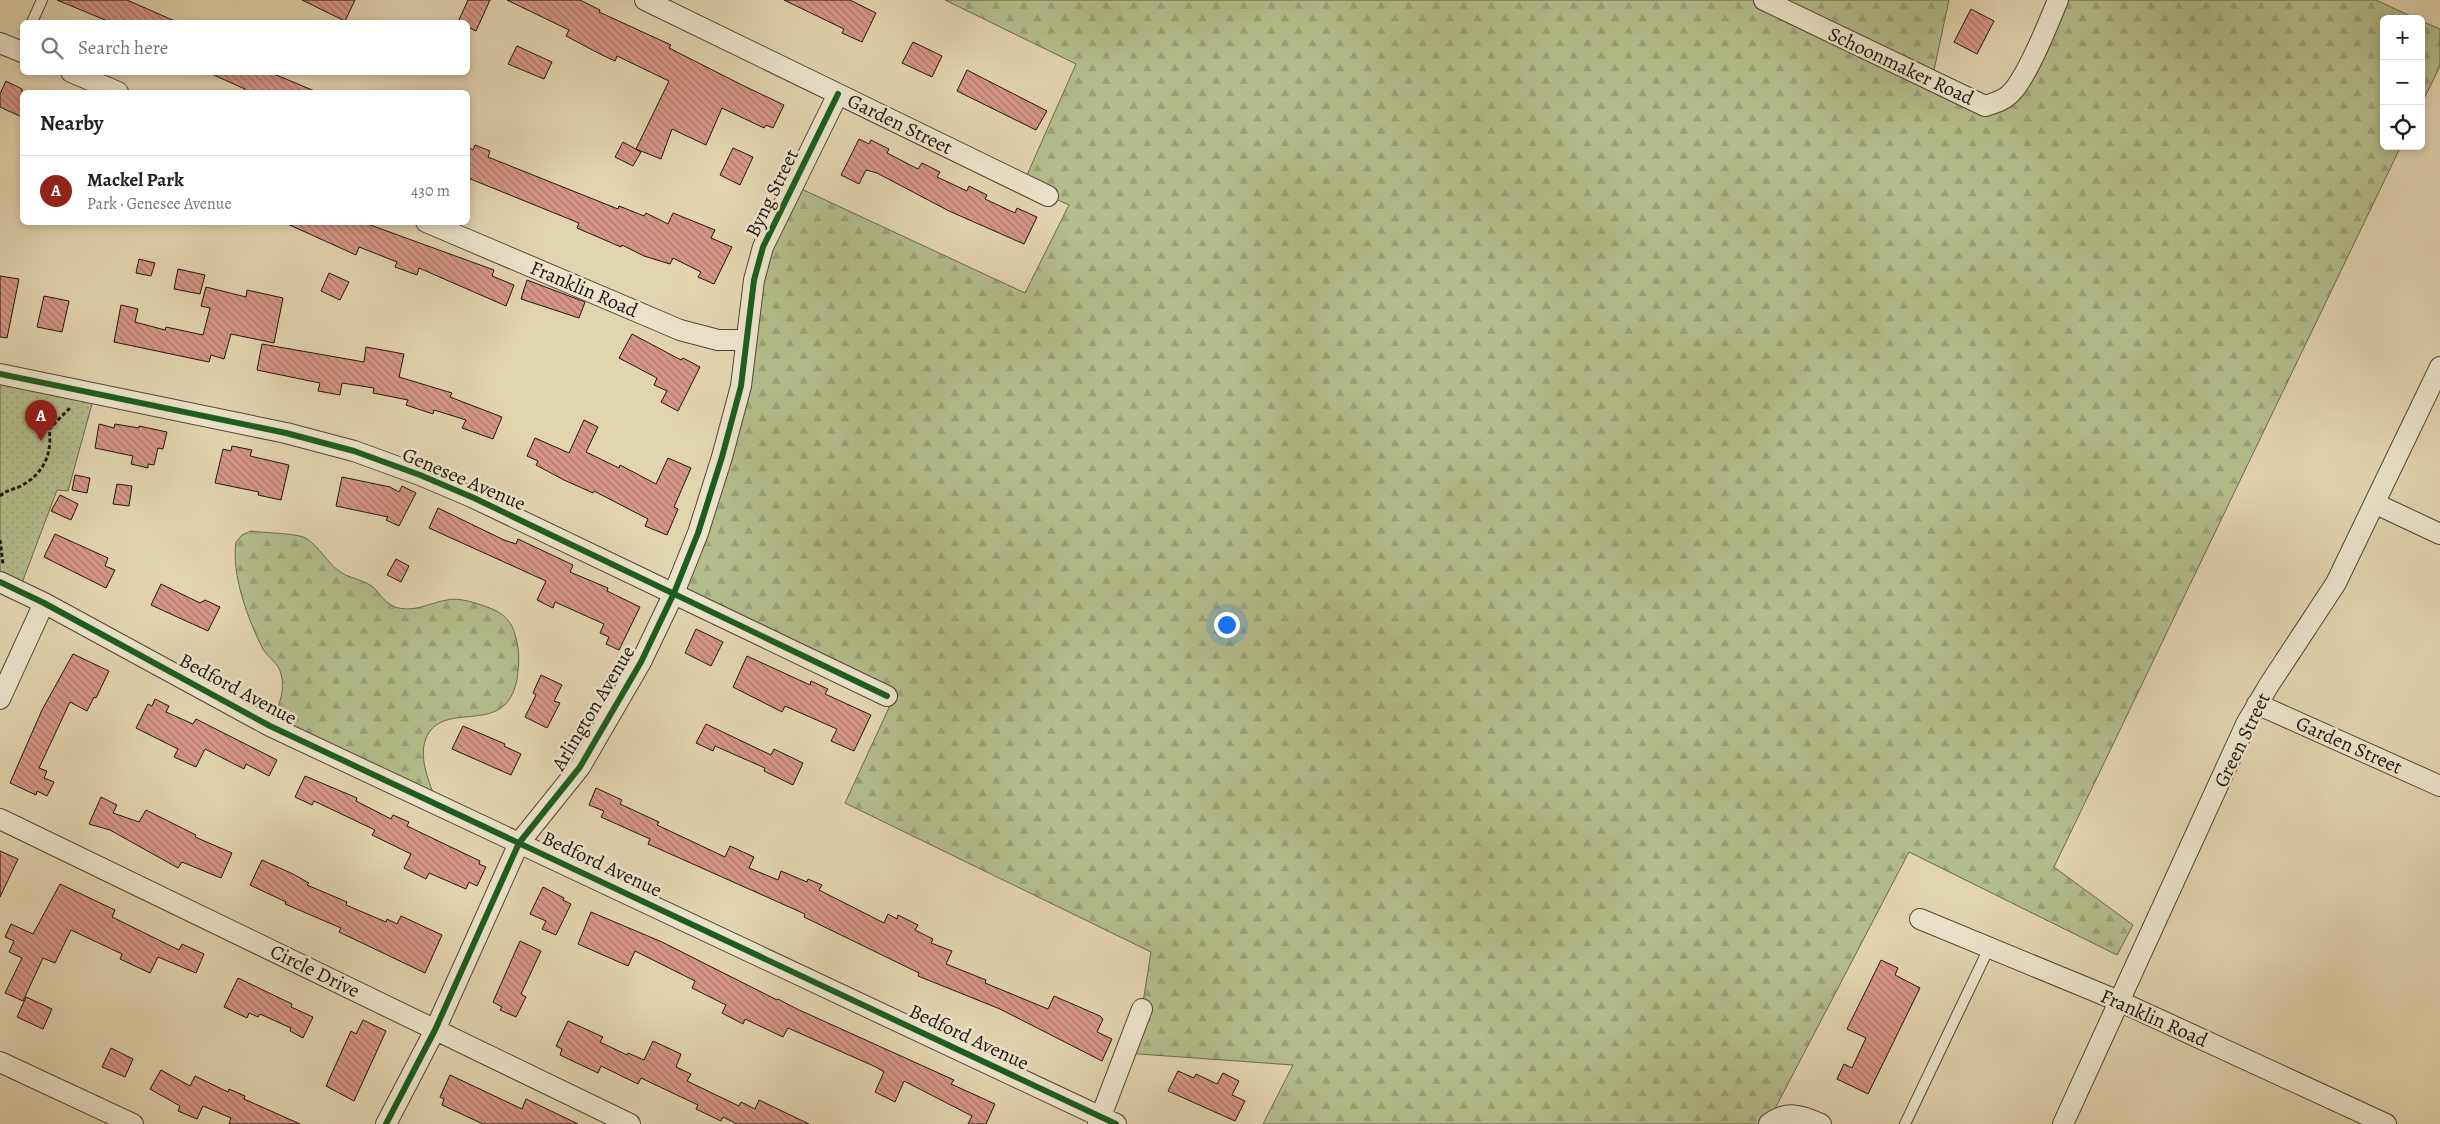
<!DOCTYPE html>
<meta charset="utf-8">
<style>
body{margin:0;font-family:Alegreya,serif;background:#f2f2f2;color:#202124}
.controls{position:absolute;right:15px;top:15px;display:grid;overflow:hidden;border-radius:8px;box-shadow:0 2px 8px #0003}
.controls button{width:45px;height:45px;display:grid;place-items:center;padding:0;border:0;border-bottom:1px solid #e0e0e0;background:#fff;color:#202124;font:25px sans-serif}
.you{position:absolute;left:1226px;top:624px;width:18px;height:18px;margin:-12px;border:4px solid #fff;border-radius:50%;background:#1a73e8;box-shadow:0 0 0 8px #1a73e833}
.badge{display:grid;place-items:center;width:32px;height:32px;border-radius:50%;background:#8f2418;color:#fff;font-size:16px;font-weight:700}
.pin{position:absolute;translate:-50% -41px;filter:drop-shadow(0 1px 2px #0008)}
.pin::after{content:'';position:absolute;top:26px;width:18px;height:15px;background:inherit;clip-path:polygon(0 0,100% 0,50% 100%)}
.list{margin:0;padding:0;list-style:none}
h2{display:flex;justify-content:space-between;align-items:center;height:65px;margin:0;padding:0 20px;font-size:21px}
h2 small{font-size:16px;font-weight:400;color:#757577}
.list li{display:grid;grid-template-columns:32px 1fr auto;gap:15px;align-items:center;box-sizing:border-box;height:70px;padding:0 20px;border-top:1px solid #e0e0e0}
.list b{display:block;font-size:19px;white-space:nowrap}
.list p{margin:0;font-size:16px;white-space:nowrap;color:#757577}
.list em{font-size:16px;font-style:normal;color:#757577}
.icon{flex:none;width:28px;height:28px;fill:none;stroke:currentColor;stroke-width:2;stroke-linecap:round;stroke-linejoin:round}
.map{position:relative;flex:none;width:2440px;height:1124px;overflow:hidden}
.search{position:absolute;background:#fff;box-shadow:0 2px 8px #0003;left:20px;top:20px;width:450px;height:55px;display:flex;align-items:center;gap:12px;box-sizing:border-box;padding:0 18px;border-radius:8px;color:#757577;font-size:19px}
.panel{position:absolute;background:#fff;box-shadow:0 2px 8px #0003;left:20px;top:90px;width:450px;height:135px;border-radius:8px}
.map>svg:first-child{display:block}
.forest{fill:url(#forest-firs);stroke:#686a4c}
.park{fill:url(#park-dots);stroke:#686a4c}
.building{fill:url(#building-back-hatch);stroke:#1e170e}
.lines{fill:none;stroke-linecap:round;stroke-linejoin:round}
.lane-casing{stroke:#4f4636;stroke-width:12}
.street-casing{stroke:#4f4636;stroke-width:22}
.path{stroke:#1e170e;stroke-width:3;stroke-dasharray:4 2.5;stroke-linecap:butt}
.lane{stroke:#ede3cc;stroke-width:10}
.street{stroke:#ede3cc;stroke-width:20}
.cycleway-casing{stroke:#ede3cc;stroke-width:9}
.cycleway{stroke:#1b5e20;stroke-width:6}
.labels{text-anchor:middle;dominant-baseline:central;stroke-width:5;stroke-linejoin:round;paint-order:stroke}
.street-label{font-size:20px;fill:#1e170e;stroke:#ede3cc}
</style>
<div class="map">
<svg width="2440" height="1124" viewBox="0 0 2440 1124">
<defs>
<pattern id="forest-firs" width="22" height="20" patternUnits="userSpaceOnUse" patternTransform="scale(1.25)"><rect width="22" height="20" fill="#b3bd8b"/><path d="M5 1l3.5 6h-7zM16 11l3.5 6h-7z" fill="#9aa277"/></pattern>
<pattern id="park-dots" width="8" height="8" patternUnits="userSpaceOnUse" patternTransform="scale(1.25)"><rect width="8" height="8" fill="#b3bd8b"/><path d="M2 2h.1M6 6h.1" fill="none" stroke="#9aa277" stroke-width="1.8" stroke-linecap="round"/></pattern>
<pattern id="building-back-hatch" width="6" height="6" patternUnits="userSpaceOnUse" patternTransform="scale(1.25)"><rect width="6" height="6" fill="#d79689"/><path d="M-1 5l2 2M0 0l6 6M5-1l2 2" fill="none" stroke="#ae796e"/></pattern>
</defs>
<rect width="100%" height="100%" fill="#e3d4b0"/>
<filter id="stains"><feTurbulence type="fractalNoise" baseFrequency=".004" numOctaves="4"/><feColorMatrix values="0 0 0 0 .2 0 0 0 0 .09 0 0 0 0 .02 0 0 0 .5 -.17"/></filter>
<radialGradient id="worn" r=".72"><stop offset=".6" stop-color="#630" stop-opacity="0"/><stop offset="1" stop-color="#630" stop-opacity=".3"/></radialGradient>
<!-- forest -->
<path class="forest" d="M 945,0 L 1949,0 L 1931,84 L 2001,101 L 2058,0 L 2376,0 L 2417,19 L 2384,19 L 2384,146 L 2401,146 L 2054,867 L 2133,925 L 2117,955 L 1909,852 L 1767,1124 L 1263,1124 L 1293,1065 L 1125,1053 L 1142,1009 L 1151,952 L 845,803 L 893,699 L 674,593 L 722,457 L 754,280 L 793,185 L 1025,293 L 1069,205 L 1023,184 L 1076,64 Z
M 2421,21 L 2440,29 L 2440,66 L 2421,105 Z
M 251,531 C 263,533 300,533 307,539 C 319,547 327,562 339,571 C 348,578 361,579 370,585 C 379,590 381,601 395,607 C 414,613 429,603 447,600 C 459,597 476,603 487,607 C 504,613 512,621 516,638 C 520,653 519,665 517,679 C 506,738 449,700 428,734 C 416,755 430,783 437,804 L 270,726 C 277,708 286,694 281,674 C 279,663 268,658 263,649 C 248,620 231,574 236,542 L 242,535 Z"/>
<!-- park -->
<path class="park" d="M 0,374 L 95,393 L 68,491 L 57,490 L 19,591 L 0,582 Z"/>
<!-- building -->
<path class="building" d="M 57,0 L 127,0 L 177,22 L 110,22 Z
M 302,0 L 355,0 L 345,21 Z
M 468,0 L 490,0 L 476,31 L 468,27 L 468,22 L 458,22 Z
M 507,0 L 580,0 L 600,10 L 599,12 L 671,45 L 669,48 L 744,86 L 784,105 L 773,128 L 766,125 L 764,128 L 722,108 L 706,145 L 672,129 L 661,159 L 636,149 L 669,81 L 617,56 L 615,61 L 602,55 L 566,36 L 569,30 Z
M 784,0 L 850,0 L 876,13 L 862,42 L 842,33 L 844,29 Z
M 1971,9 L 1994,21 L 1977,54 L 1954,42 Z
M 913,42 L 942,56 L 932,77 L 902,63 Z
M 517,46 L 552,62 L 544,79 L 508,64 Z
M 967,70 L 1047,111 L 1036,130 L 957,91 Z
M 207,72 L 269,72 L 317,92 L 243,92 L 245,89 Z
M 6,81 L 22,89 L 22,117 L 0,107 L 0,94 Z
M 859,139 L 869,144 L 871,140 L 889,149 L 887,153 L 918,169 L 922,163 L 940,172 L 937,177 L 967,191 L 969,186 L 987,195 L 985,199 L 1015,213 L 1017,208 L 1037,217 L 1024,244 L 949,211 L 877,173 L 866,170 L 859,184 L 841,175 Z
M 623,142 L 641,152 L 633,166 L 615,157 Z
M 475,145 L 490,151 L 488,157 L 618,209 L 619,206 L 644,216 L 646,213 L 668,224 L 673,213 L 715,230 L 711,238 L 732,247 L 714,284 L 698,277 L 701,272 L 673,258 L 670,264 L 644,256 L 622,245 L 621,247 L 577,228 L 579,223 L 468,178 L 468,147 L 473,150 Z
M 733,148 L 753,157 L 740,185 L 720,175 Z
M 283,222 L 362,222 L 494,270 L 492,276 L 514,285 L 506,306 L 419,268 L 417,275 L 395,267 L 397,262 L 359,247 L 356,255 Z
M 139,259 L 155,263 L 151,276 L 136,273 Z
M 178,269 L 205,275 L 200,294 L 174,289 Z
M 329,273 L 349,282 L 340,300 L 321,291 Z
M 0,276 L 19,279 L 7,338 L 0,337 Z
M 527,280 L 585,302 L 579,318 L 521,299 Z
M 206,287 L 246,297 L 247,290 L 283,298 L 274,343 L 231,334 L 224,359 L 211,355 L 209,362 L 114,342 L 121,305 L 138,309 L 135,322 L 165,330 L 166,327 L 203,335 L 210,308 L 201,306 Z
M 44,296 L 69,301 L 62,332 L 37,327 Z
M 632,334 L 681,360 L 683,358 L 700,367 L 678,411 L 661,402 L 667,391 L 654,385 L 657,378 L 619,358 Z
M 262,344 L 364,362 L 366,347 L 404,354 L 399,377 L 452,393 L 450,397 L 502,417 L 493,439 L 462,428 L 466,420 L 434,410 L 433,414 L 406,405 L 408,400 L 373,393 L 374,388 L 342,383 L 340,395 L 318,391 L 320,383 L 257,370 Z
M 584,420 L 598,427 L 586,452 L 619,468 L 620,465 L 656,484 L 668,458 L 691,468 L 674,507 L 678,509 L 667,535 L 645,526 L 648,519 L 594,491 L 593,493 L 564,480 L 536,465 L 538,461 L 527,456 L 535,438 L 569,453 Z
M 99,424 L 114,428 L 115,424 L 139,428 L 139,426 L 167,432 L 163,449 L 158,448 L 154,465 L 148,464 L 148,468 L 131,464 L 133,456 L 95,448 Z
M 232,446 L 252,450 L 250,456 L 289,465 L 281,500 L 258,495 L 259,492 L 215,483 L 223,449 L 231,451 Z
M 75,475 L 90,478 L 87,493 L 72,490 Z
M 342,477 L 390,487 L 399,492 L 402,486 L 416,493 L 399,526 L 386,520 L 388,517 L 336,506 Z
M 117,484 L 132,486 L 129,506 L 113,504 Z
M 60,495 L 78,504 L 71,520 L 51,511 Z
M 438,508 L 504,540 L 516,544 L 518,539 L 573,565 L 570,572 L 608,588 L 607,591 L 640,607 L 619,650 L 606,644 L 609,637 L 600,633 L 604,624 L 555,602 L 553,608 L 537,600 L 546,581 L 429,528 Z
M 55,534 L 108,558 L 105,566 L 115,570 L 106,588 L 44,557 Z
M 396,559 L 409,566 L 401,582 L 387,575 Z
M 161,584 L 200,603 L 205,600 L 220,607 L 208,631 L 151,605 Z
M 696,629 L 723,642 L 711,666 L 685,653 Z
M 73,654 L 109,671 L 96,698 L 94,697 L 87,711 L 70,702 L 39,768 L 47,771 L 44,778 L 54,782 L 47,796 L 37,791 L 36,795 L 10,783 L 42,710 Z
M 747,656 L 810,685 L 811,681 L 828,689 L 825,694 L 871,715 L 854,751 L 831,741 L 837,729 L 785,706 L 782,712 L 733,687 Z
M 541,675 L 562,685 L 554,701 L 560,703 L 547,728 L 525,717 L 536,695 L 533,693 Z
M 155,699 L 169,706 L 166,712 L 193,724 L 196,719 L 277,760 L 269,776 L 246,764 L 244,769 L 205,749 L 196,767 L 174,757 L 178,749 L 136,728 L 148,704 L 152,706 Z
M 706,724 L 771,755 L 774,749 L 803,763 L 793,785 L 764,771 L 765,768 L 715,746 L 713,751 L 696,743 Z
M 463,726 L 505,744 L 504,746 L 521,754 L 511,775 L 452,749 Z
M 305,776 L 357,798 L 356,801 L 391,819 L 393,815 L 409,822 L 407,826 L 480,861 L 479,864 L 486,867 L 477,886 L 469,882 L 466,889 L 429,873 L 426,879 L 404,868 L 411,854 L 372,835 L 375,830 L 314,801 L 312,805 L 295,797 Z
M 596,788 L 622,800 L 620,804 L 659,822 L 657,825 L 725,857 L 730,846 L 754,857 L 749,868 L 778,880 L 781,871 L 807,882 L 808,879 L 822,885 L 819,890 L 884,923 L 888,914 L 897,919 L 898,915 L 918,925 L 915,930 L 933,939 L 931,943 L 952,951 L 946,964 L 986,980 L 985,983 L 1048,1009 L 1054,996 L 1100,1016 L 1103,1019 L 1097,1032 L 1112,1039 L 1102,1061 L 1000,1009 L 918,976 L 919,973 L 804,917 L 805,914 L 648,844 L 650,839 L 601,817 L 604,811 L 589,805 Z
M 101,797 L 117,805 L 113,813 L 139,822 L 146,810 L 196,835 L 195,837 L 232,853 L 221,878 L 182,862 L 178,868 L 110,830 L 89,824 Z
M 0,851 L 18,859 L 0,897 Z
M 262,860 L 293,874 L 309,883 L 307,885 L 347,902 L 346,905 L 386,922 L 387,919 L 397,924 L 401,916 L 442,935 L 425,973 L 339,932 L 341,928 L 285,904 L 286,902 L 250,885 Z
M 60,884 L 115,910 L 112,917 L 179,950 L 182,944 L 204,954 L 196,973 L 158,957 L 150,973 L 120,959 L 122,954 L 71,930 L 55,963 L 43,958 L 23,1001 L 5,993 L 22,958 L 9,952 L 14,941 L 5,937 L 11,924 L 33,934 Z
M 543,887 L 564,898 L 563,900 L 571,904 L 556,935 L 542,929 L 546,921 L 530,914 Z
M 591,912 L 662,942 L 777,1000 L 778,999 L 797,1009 L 954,1080 L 951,1084 L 995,1104 L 986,1124 L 968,1124 L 972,1116 L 904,1081 L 895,1102 L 875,1092 L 884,1072 L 876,1067 L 788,1028 L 783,1037 L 745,1019 L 743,1024 L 722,1013 L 726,1005 L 692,988 L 695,981 L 635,951 L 628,966 L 578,944 Z
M 520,941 L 541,951 L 521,994 L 526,997 L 516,1017 L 500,1010 L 502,1007 L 493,1002 Z
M 1881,960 L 1898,968 L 1895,975 L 1920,988 L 1868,1094 L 1837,1079 L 1844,1064 L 1852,1068 L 1866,1038 L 1847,1029 Z
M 238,978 L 292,1004 L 291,1007 L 313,1017 L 303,1038 L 290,1031 L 291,1028 L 260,1014 L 258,1017 L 249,1013 L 247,1018 L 224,1007 Z
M 26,997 L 52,1009 L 43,1029 L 17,1017 Z
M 363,1020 L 386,1031 L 354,1101 L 326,1086 L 351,1031 L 356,1034 Z
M 568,1021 L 603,1037 L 600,1042 L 627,1055 L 628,1053 L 644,1060 L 653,1041 L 681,1054 L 676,1067 L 691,1074 L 687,1081 L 739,1106 L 741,1102 L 755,1109 L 759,1100 L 809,1124 L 737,1124 L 723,1117 L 721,1121 L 696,1109 L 698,1105 L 641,1078 L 638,1084 L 601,1066 L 598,1073 L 560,1055 L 562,1049 L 556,1046 Z
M 111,1048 L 133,1059 L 125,1077 L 102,1067 Z
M 161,1070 L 190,1086 L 195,1076 L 228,1092 L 229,1089 L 245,1096 L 244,1099 L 300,1124 L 229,1124 L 231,1118 L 203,1106 L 197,1119 L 178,1111 L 180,1106 L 150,1089 Z
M 1178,1071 L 1194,1078 L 1196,1074 L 1217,1084 L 1223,1073 L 1239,1081 L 1232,1095 L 1245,1101 L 1235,1121 L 1168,1091 Z
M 450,1075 L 522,1109 L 526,1099 L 578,1124 L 483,1124 L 442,1105 L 444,1099 L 440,1097 Z"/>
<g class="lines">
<defs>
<path id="lane" d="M 32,22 L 42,0
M 1905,1124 L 1989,948"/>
<path id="street" d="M 645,0 L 1048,196
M 1764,0 L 1985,106 C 1994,103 2003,101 2010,94 C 2027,78 2048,24 2058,0
M 0,43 L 22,52
M 71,72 L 118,92
M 426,222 L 680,330 L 718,340 L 746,340
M 0,374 L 286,433 L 354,451 L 420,475 L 474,498 L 887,696
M 2376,504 L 2440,534
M 0,582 L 44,603 L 270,726 L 1116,1124
M 0,699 L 44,603
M 2257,704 L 2440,786
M 0,819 L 630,1124
M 1920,919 L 2121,1002 L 2386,1124
M 0,1062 L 133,1124
M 386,1124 L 435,1030 L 519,843 L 580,767 L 641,662 L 674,593 L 698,533 L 722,457 L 741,386 L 754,280 L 763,247 L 838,94
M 1098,1124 L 1142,1009
M 1769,1124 C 1787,1110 1801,1115 1821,1124
M 2063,1124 L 2247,722 L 2269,685 L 2336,583 L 2440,367"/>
</defs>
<!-- lane casing -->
<use href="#lane" class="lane-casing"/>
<!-- street casing -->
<use href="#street" class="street-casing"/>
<!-- path -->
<path class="path" d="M 0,496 C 6,490 13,490 21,486 C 43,474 53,454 49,429 L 71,407
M 0,540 L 3,564"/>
<!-- lane -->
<use href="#lane" class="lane"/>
<!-- street -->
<use href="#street" class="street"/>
<defs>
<path id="cycleway" d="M 0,374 L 286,433 L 354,451 L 420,475 L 474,498 L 887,696
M 0,582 L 44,603 L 270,726 L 1116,1124
M 386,1124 L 435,1030 L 519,843 L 580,767 L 641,662 L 674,593 L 698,533 L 722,457 L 741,386 L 754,280 L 763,247 L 838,94"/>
</defs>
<!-- cycleway casing -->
<use href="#cycleway" class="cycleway-casing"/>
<!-- cycleway -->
<use href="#cycleway" class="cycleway"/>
</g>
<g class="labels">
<!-- street labels -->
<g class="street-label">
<text transform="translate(1901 66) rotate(25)">Schoonmaker Road</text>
<text transform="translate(900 124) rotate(26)">Garden Street</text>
<text transform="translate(772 193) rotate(-64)">Byng Street</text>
<text transform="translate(584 289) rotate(23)">Franklin Road</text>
<text transform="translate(464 479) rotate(23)">Genesee Avenue</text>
<text transform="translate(238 689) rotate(28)">Bedford Avenue</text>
<text transform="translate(593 708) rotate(-59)">Arlington Avenue</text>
<text transform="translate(2242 740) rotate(-64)">Green Street</text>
<text transform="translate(2349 745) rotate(24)">Garden Street</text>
<text transform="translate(602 864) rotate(25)">Bedford Avenue</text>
<text transform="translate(315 971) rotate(26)">Circle Drive</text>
<text transform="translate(2154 1018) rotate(24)">Franklin Road</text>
<text transform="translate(969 1037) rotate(25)">Bedford Avenue</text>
</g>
</g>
<rect width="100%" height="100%" filter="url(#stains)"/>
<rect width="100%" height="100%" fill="url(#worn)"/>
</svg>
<div class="controls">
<button>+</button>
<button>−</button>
<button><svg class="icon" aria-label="locate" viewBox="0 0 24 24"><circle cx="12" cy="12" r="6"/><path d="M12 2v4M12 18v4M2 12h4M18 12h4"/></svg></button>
</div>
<div class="you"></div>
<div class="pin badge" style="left:41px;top:441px">A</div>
<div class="search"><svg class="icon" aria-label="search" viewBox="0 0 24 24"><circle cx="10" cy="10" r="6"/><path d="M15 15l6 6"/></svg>Search here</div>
<section class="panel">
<h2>Nearby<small></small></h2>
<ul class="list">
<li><span class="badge">A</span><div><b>Mackel Park</b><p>Park · Genesee Avenue</p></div><em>430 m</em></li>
</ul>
</section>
</div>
